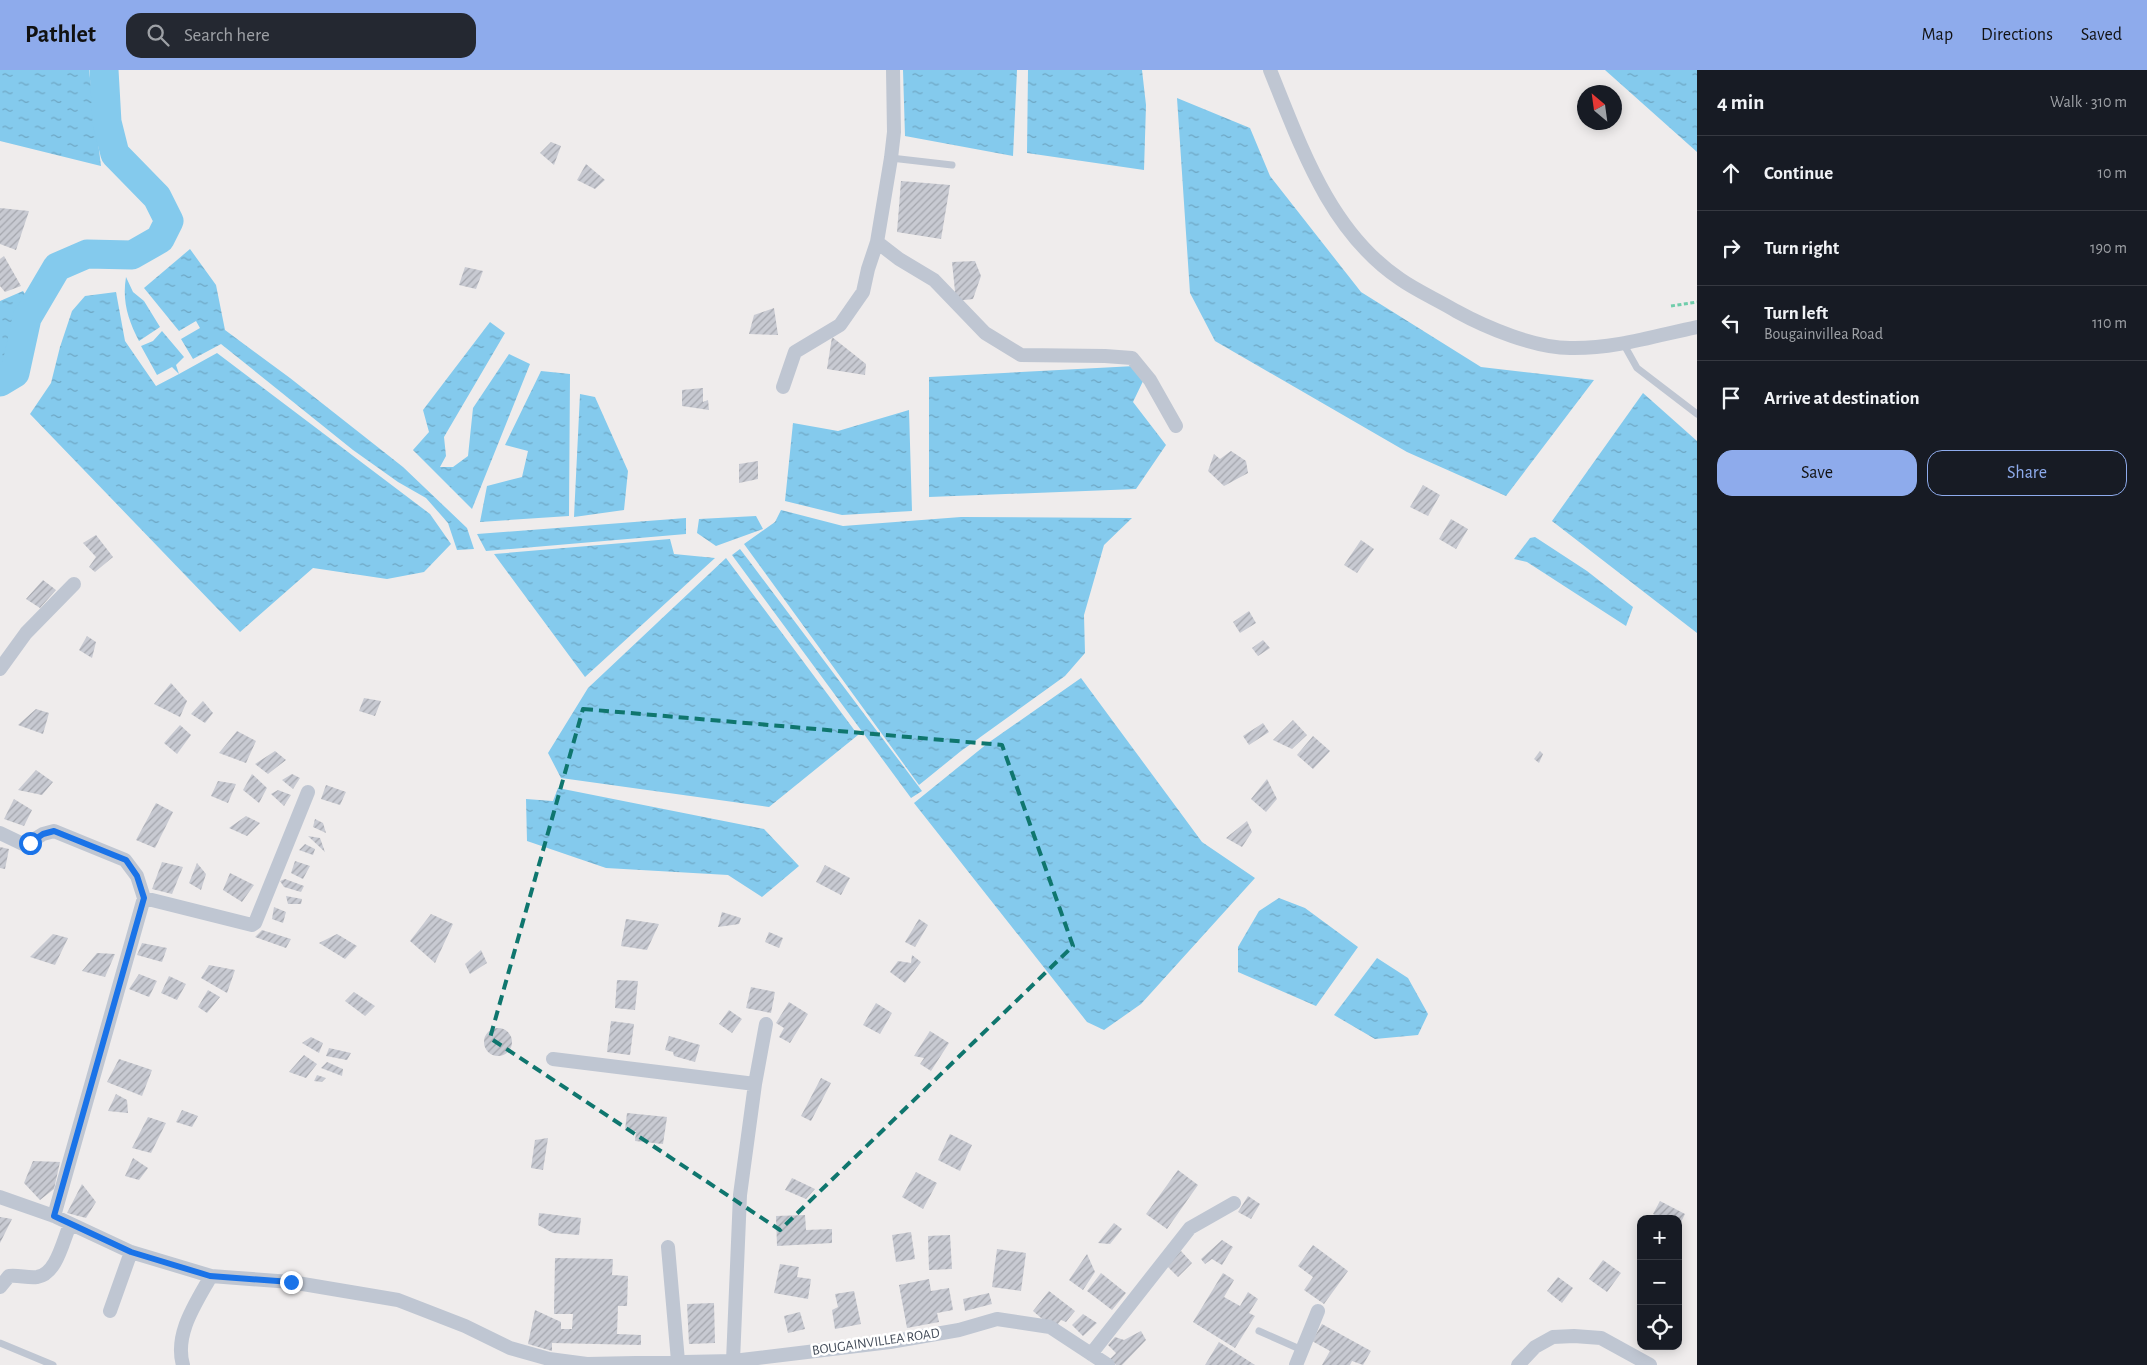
<!DOCTYPE html>
<meta charset="utf-8">
<style>
body{margin:0;font-family:"Alegreya Sans",sans-serif;background:#242831;color:#f1f3f6}
.controls{position:absolute;right:15px;bottom:15px;display:grid;overflow:hidden;border-radius:10px;box-shadow:0 2px 12px #0003}
.controls button{width:45px;height:45px;display:grid;place-items:center;padding:0;border:0;border-bottom:1px solid #363941;background:#171b24;color:#f1f3f6;font:25px sans-serif}
.compass{position:absolute;left:1577px;top:15px;width:45px;height:45px;border-radius:50%;background:#171b24;box-shadow:0 2px 12px #0003;rotate:331deg}
.stop{position:absolute;width:15px;height:15px;margin:-11px;border:4px solid #1a73e8;border-radius:50%;background:#fff}
.stop.end{background:#1a73e8;border-color:#fff;box-shadow:0 1px 5px #0008}
.list{margin:0;padding:0;list-style:none}
h2{display:flex;justify-content:space-between;align-items:center;height:65px;margin:0;padding:0 20px;font-size:21px}
h2 small{font-size:16px;font-weight:400;color:#9ea1a6}
.list li{display:grid;grid-template-columns:32px 1fr auto;gap:15px;align-items:center;box-sizing:border-box;height:75px;padding:0 20px;border-top:1px solid #363941}
.list b{display:block;font-size:19px;white-space:nowrap}
.list p{margin:0;font-size:16px;white-space:nowrap;color:#9ea1a6}
.list em{font-size:16px;font-style:normal;color:#9ea1a6}
.actions{display:flex;gap:10px;padding:15px 20px}
.actions a{flex:1;padding:11px 0;border:1px solid #8eabec;border-radius:15px;text-align:center;font-size:18px;color:#8eabec}
.actions .main{background:#8eabec;color:#111}
.icon{flex:none;width:28px;height:28px;fill:none;stroke:currentColor;stroke-width:2;stroke-linecap:round;stroke-linejoin:round}
.map{position:relative;flex:none;width:1697px;height:1295px;overflow:hidden}
header{display:flex;align-items:center;gap:30px;box-sizing:border-box;height:70px;padding:0 25px;background:#8eabec;color:#111}
header strong{font-size:24px}
nav{display:flex;gap:28px;margin-inline-start:auto;font-size:18px}
.search{width:350px;height:45px;background:#242831;display:flex;align-items:center;gap:12px;box-sizing:border-box;padding:0 18px;border-radius:15px;color:#9ea1a6;font-size:19px}
main{display:flex}
aside{flex:1;background:#171b24}
.map>svg:first-child{display:block}
.water{fill:url(#water-ripples)}
.lines{fill:none;stroke-linecap:round;stroke-linejoin:round}
.river{stroke:#84caed;stroke-width:29}
.building{fill:url(#building-hatch)}
.path{stroke:#70cdab;stroke-width:3;stroke-dasharray:4 2.5;stroke-linecap:butt}
.service{stroke:#bfc6d2;stroke-width:7}
.minor{stroke:#bfc6d2;stroke-width:14}
.route{stroke:#1a73e8;stroke-width:6}
.marked{fill:none;stroke:#0f766e;stroke-width:4;stroke-dasharray:10 6;stroke-linejoin:round}
.labels{text-anchor:middle;dominant-baseline:central;stroke-width:5;stroke-linejoin:round;paint-order:stroke}
.street-label{font-size:14px;fill:#444d5a;stroke:#fff}
</style>
<header>
<strong>Pathlet</strong>
<div class="search"><svg class="icon" aria-label="search" viewBox="0 0 24 24"><circle cx="10" cy="10" r="6"/><path d="M15 15l6 6"/></svg>Search here</div>
<nav><a>Map</a><a>Directions</a><a>Saved</a></nav>
</header>
<main>
<div class="map">
<svg width="1697" height="1295" viewBox="0 0 1697 1295">
<defs>
<pattern id="water-ripples" width="26" height="14" patternUnits="userSpaceOnUse" patternTransform="scale(1.25)"><rect width="26" height="14" fill="#84caed"/><path d="M2 4q2-2 4 0t4 0M15 11q2-2 4 0t4 0" fill="none" stroke="#6ea6c3"/></pattern>
<pattern id="building-hatch" width="6" height="6" patternUnits="userSpaceOnUse" patternTransform="scale(1.25)"><rect width="6" height="6" fill="#c8cad2"/><path d="M-1 1l2-2M0 6l6-6M5 7l2-2" fill="none" stroke="#a4a6ad"/></pattern>
</defs>
<rect width="100%" height="100%" fill="#efecec"/>
<!-- water -->
<path class="water" d="M 0,0 L 89,0 L 101,96 L 0,71 Z
M 903,0 L 1017,0 L 1013,86 L 905,66 Z
M 1028,0 L 1142,0 L 1146,35 L 1144,100 L 1027,83 Z
M 1605,0 L 1697,0 L 1697,82 Z
M 1177,28 L 1250,58 L 1270,106 L 1361,222 L 1481,297 L 1594,310 L 1506,426 L 1407,382 L 1215,271 L 1190,223 Z
M 190,179 L 216,215 L 225,260 L 290,308 L 403,397 L 467,458 L 474,479 L 457,480 L 448,453 L 426,428 L 398,412 L 353,380 L 221,274 L 193,289 L 181,269 L 200,258 L 196,251 L 179,261 L 144,218 Z
M 126,207 L 133,222 L 144,231 L 160,257 L 139,271 C 128,250 122,231 126,207 Z
M 23,221 L 27,227 L 6,297 L 0,301 L 0,231 Z
M 116,222 L 125,271 L 156,316 L 179,304 L 172,297 L 157,305 L 141,276 L 153,271 L 162,261 L 184,287 L 176,295 L 179,304 L 217,283 L 430,444 L 451,474 L 424,502 L 387,509 L 313,498 L 240,562 L 30,344 L 51,313 L 60,277 L 72,241 L 85,226 Z
M 490,252 L 505,263 L 444,367 L 446,386 L 440,397 L 453,397 L 468,386 L 473,338 L 509,284 L 530,294 L 472,439 L 413,380 L 429,362 L 423,340 Z
M 1135,296 L 1144,309 L 1133,332 L 1166,375 L 1136,419 L 929,427 L 929,307 Z
M 541,301 L 570,304 L 569,446 L 480,452 L 487,416 L 522,407 L 528,381 L 505,375 Z
M 1643,323 L 1697,371 L 1697,563 L 1552,451 Z
M 580,324 L 595,327 L 628,401 L 624,440 L 574,447 Z
M 909,340 L 912,441 L 842,445 L 785,431 L 793,353 L 838,361 Z
M 781,440 L 843,456 L 961,447 L 1132,448 L 1104,475 L 1084,545 L 1085,583 L 1065,606 L 961,681 L 919,715 L 744,474 L 775,452 Z
M 756,446 L 763,459 L 716,476 L 697,463 L 699,449 Z
M 686,448 L 686,464 L 486,481 L 477,464 Z
M 1535,467 L 1587,501 L 1633,537 L 1626,556 L 1527,492 L 1514,489 L 1530,468 Z
M 670,469 L 674,484 L 715,488 L 585,607 L 494,484 Z
M 740,479 L 753,496 L 922,721 L 911,728 L 732,485 Z
M 726,488 L 858,665 L 769,737 L 561,708 L 548,683 L 588,618 Z
M 1081,608 L 1202,772 L 1255,808 L 1141,934 L 1104,960 L 1087,952 L 914,733 L 988,673 Z
M 558,718 L 764,759 L 799,796 L 762,827 L 728,805 L 606,798 L 527,771 L 526,729 L 553,731 Z
M 1279,828 L 1305,838 L 1358,877 L 1316,936 L 1238,902 L 1238,877 L 1259,841 Z
M 1377,888 L 1408,908 L 1428,944 L 1418,965 L 1375,969 L 1334,945 Z"/>
<g class="lines">
<!-- river -->
<path class="river" d="M 0,312 L 15,303 L 27,248 L 57,197 L 87,184 L 132,185 L 160,169 L 169,151 L 157,127 L 115,84 L 107,52 L 104,0"/>
</g>
<!-- building -->
<path class="building" d="M 551,72 L 561,76 L 554,95 L 540,83 Z
M 586,94 L 605,110 L 595,119 L 577,110 Z
M 901,111 L 950,115 L 941,169 L 897,162 Z
M 0,138 L 29,141 L 16,180 L 0,174 Z
M 4,186 L 21,216 L 5,222 L 0,216 L 0,189 Z
M 975,191 L 981,206 L 973,229 L 956,231 L 952,192 Z
M 465,197 L 483,201 L 476,219 L 459,215 Z
M 774,238 L 778,265 L 749,264 L 754,245 Z
M 832,267 L 866,294 L 865,305 L 827,299 Z
M 703,318 L 703,332 L 708,330 L 709,340 L 682,336 L 682,320 Z
M 1231,381 L 1246,391 L 1248,403 L 1224,416 L 1208,401 L 1214,384 L 1220,389 Z
M 758,391 L 758,409 L 739,413 L 739,394 Z
M 1423,415 L 1440,425 L 1428,446 L 1410,437 Z
M 1451,449 L 1468,459 L 1456,479 L 1439,469 Z
M 96,465 L 113,487 L 95,502 L 89,497 L 96,487 L 83,473 Z
M 1361,470 L 1374,479 L 1357,503 L 1344,495 Z
M 43,510 L 56,520 L 40,538 L 26,529 Z
M 1249,541 L 1256,553 L 1240,563 L 1233,552 Z
M 87,566 L 96,572 L 92,588 L 79,580 Z
M 1263,570 L 1270,578 L 1258,586 L 1252,578 Z
M 171,613 L 187,631 L 180,647 L 154,634 Z
M 364,628 L 381,631 L 375,646 L 359,641 Z
M 203,631 L 213,643 L 205,653 L 191,644 Z
M 36,639 L 49,643 L 43,664 L 18,655 Z
M 1293,650 L 1307,665 L 1292,679 L 1273,670 Z
M 1263,653 L 1269,662 L 1249,675 L 1243,666 Z
M 180,655 L 191,665 L 177,684 L 164,673 Z
M 237,661 L 256,671 L 246,693 L 219,683 Z
M 1313,666 L 1330,681 L 1313,699 L 1297,685 Z
M 275,681 L 286,690 L 268,704 L 255,694 Z
M 1540,681 L 1543,684 L 1539,693 L 1534,689 Z
M 36,700 L 53,712 L 42,725 L 18,720 Z
M 252,704 L 267,718 L 259,733 L 243,720 Z
M 292,704 L 300,708 L 293,719 L 282,710 Z
M 1267,709 L 1277,729 L 1266,742 L 1251,729 Z
M 218,711 L 236,714 L 228,733 L 211,726 Z
M 326,715 L 346,722 L 340,735 L 321,729 Z
M 278,720 L 291,725 L 284,736 L 271,724 Z
M 14,729 L 32,740 L 24,756 L 4,749 Z
M 156,733 L 173,742 L 155,778 L 136,770 Z
M 246,746 L 260,753 L 247,766 L 229,758 Z
M 315,749 L 323,753 L 326,763 L 313,757 Z
M 1247,751 L 1252,762 L 1242,777 L 1226,768 Z
M 308,766 L 320,768 L 325,782 Z
M 305,774 L 315,779 L 313,785 L 299,780 Z
M 0,777 L 9,779 L 5,799 L 0,798 Z
M 295,791 L 310,796 L 303,809 L 291,803 Z
M 162,792 L 183,797 L 172,824 L 152,819 Z
M 197,793 L 206,804 L 201,820 L 189,813 Z
M 825,795 L 850,808 L 841,825 L 816,812 Z
M 230,803 L 254,815 L 242,832 L 223,820 Z
M 285,809 L 304,816 L 301,822 L 284,817 L 280,811 Z
M 286,826 L 302,829 L 301,834 L 288,834 Z
M 274,837 L 286,842 L 283,853 L 272,849 Z
M 722,842 L 741,848 L 739,854 L 718,857 Z
M 431,844 L 453,854 L 435,893 L 410,871 Z
M 626,849 L 659,854 L 647,880 L 621,876 Z
M 919,849 L 928,855 L 915,877 L 905,872 Z
M 262,860 L 291,869 L 286,878 L 255,867 Z
M 769,862 L 783,868 L 779,878 L 765,872 Z
M 53,864 L 68,868 L 55,895 L 30,887 Z
M 337,864 L 357,876 L 345,889 L 319,873 Z
M 142,873 L 167,878 L 162,892 L 137,885 Z
M 481,880 L 487,893 L 470,904 L 465,894 Z
M 97,883 L 115,884 L 105,907 L 82,901 Z
M 912,885 L 921,892 L 905,913 L 890,902 L 898,891 L 911,893 Z
M 209,895 L 235,900 L 227,923 L 201,908 Z
M 139,904 L 157,911 L 149,927 L 129,919 Z
M 169,906 L 186,914 L 177,930 L 161,923 Z
M 617,910 L 638,911 L 635,940 L 615,938 Z
M 751,917 L 775,922 L 771,943 L 746,938 Z
M 208,920 L 220,927 L 207,943 L 198,937 Z
M 354,922 L 375,936 L 365,946 L 345,931 Z
M 789,932 L 808,944 L 790,973 L 779,967 L 784,958 L 776,953 Z
M 876,933 L 892,943 L 880,964 L 863,955 Z
M 729,940 L 742,949 L 732,963 L 719,954 Z
M 611,951 L 634,954 L 630,985 L 607,982 Z
M484 972a14 14 0 1 1 28 0a14 14 0 1 1-28 0Z
M 930,961 L 949,973 L 931,1001 L 920,994 L 924,988 L 914,986 Z
M 669,966 L 700,975 L 695,992 L 674,986 L 673,982 L 665,980 Z
M 311,967 L 323,973 L 319,983 L 302,973 Z
M 329,978 L 351,983 L 347,990 L 326,986 Z
M 304,985 L 317,994 L 306,1008 L 289,1002 Z
M 119,989 L 152,1000 L 142,1026 L 107,1012 Z
M 327,992 L 343,999 L 342,1006 L 321,998 Z
M 317,1005 L 326,1008 L 322,1012 L 314,1011 Z
M 821,1008 L 831,1013 L 811,1051 L 801,1046 Z
M 116,1024 L 127,1030 L 128,1043 L 108,1041 Z
M 182,1040 L 198,1046 L 192,1057 L 176,1052 Z
M 627,1043 L 667,1047 L 663,1074 L 635,1071 L 636,1061 L 625,1060 Z
M 148,1047 L 166,1053 L 151,1083 L 132,1078 Z
M 950,1064 L 972,1075 L 960,1101 L 938,1090 Z
M 548,1068 L 543,1100 L 531,1098 L 535,1070 Z
M 133,1088 L 148,1098 L 139,1110 L 125,1106 Z
M 33,1091 L 60,1092 L 54,1119 L 40,1130 L 24,1113 Z
M 1178,1100 L 1198,1115 L 1167,1159 L 1146,1144 Z
M 916,1102 L 937,1113 L 923,1139 L 902,1127 Z
M 792,1108 L 815,1119 L 806,1129 L 785,1120 Z
M 82,1114 L 96,1132 L 86,1148 L 67,1143 Z
M 1248,1126 L 1260,1134 L 1251,1149 L 1238,1142 Z
M 1660,1131 L 1685,1144 L 1681,1152 L 1678,1149 L 1663,1149 L 1653,1144 Z
M 539,1143 L 581,1148 L 579,1165 L 553,1163 L 538,1155 Z
M 805,1145 L 806,1160 L 832,1159 L 832,1173 L 777,1176 L 776,1146 Z
M 0,1147 L 12,1149 L 0,1173 Z
M 1114,1153 L 1122,1159 L 1110,1174 L 1098,1173 Z
M 911,1162 L 915,1189 L 896,1192 L 892,1165 Z
M 950,1165 L 952,1199 L 929,1200 L 928,1166 Z
M 1222,1170 L 1233,1177 L 1222,1195 L 1212,1189 L 1205,1194 L 1201,1189 Z
M 1313,1175 L 1348,1201 L 1324,1234 L 1304,1220 L 1313,1207 L 1298,1196 Z
M 997,1179 L 1026,1183 L 1021,1221 L 992,1217 Z
M 1181,1181 L 1192,1193 L 1178,1207 L 1166,1195 Z
M 1087,1184 L 1095,1202 L 1083,1220 L 1069,1210 Z
M 555,1188 L 613,1189 L 612,1205 L 628,1206 L 627,1236 L 618,1236 L 617,1264 L 641,1265 L 641,1275 L 552,1273 L 552,1281 L 528,1274 L 535,1240 L 561,1252 L 561,1259 L 572,1259 L 573,1244 L 554,1244 Z
M 1603,1190 L 1621,1203 L 1607,1222 L 1589,1209 Z
M 780,1194 L 799,1197 L 797,1207 L 811,1209 L 808,1229 L 774,1223 Z
M 1101,1203 L 1126,1223 L 1112,1240 L 1087,1221 Z
M 1223,1203 L 1234,1210 L 1224,1227 L 1240,1236 L 1248,1222 L 1258,1229 L 1249,1243 L 1255,1246 L 1235,1278 L 1193,1252 Z
M 1558,1207 L 1573,1218 L 1562,1233 L 1547,1221 Z
M 929,1209 L 931,1221 L 949,1218 L 953,1240 L 937,1243 L 939,1252 L 907,1258 L 899,1215 Z
M 854,1221 L 861,1254 L 835,1259 L 832,1240 L 838,1237 L 835,1224 Z
M 1049,1221 L 1075,1241 L 1066,1252 L 1061,1250 L 1054,1259 L 1033,1241 Z
M 989,1223 L 992,1234 L 965,1241 L 963,1229 Z
M 714,1233 L 715,1273 L 689,1274 L 687,1234 Z
M 800,1242 L 805,1259 L 788,1263 L 784,1246 Z
M 1083,1244 L 1097,1253 L 1083,1266 L 1072,1255 Z
M 1322,1254 L 1371,1281 L 1363,1295 L 1352,1291 L 1350,1295 L 1322,1295 L 1330,1281 L 1312,1271 Z
M 1141,1261 L 1146,1270 L 1122,1295 L 1116,1295 L 1110,1289 L 1116,1283 L 1108,1275 L 1115,1267 L 1124,1270 Z
M 1219,1272 L 1255,1295 L 1205,1295 Z"/>
<g class="lines">
<!-- path -->
<path class="path" d="M 1671,236 L 1697,232"/>
<!-- service -->
<path class="service" d="M 891,88 L 952,95
M 1623,273 L 1637,298 L 1697,344
M 1259,1261 L 1302,1280
M 0,1273 L 53,1295"/>
<!-- minor -->
<path class="minor" d="M 1270,0 C 1301,76 1329,161 1400,209 C 1417,221 1438,230 1456,241 C 1487,258 1535,278 1570,278 C 1613,279 1655,266 1697,257
M 877,172 L 899,189 L 934,210 L 985,263 L 1021,285 L 1105,286 L 1132,288 L 1150,310 L 1176,356
M 783,317 L 795,282 L 840,255 L 863,222 L 868,199 L 877,172 L 891,88 L 894,62 L 893,0
M 0,599 L 26,563 L 74,514
M 0,763 L 25,775 L 43,764 L 54,761 L 125,790 L 137,806 L 144,828 L 54,1146
M 144,828 L 252,855 L 255,853 L 308,722
M 553,989 L 755,1014
M 0,1127 L 54,1146 L 131,1182 L 211,1206 L 291,1212 L 398,1230 L 465,1256 L 510,1278 L 549,1289 L 587,1294 L 733,1291 L 890,1272 L 959,1260 L 997,1249 L 1050,1257 L 1108,1295
M 668,1177 L 678,1291
M 0,1217 L 9,1206 C 19,1205 27,1208 37,1207 C 57,1204 63,1170 70,1155
M 110,1241 L 131,1182
M 1091,1284 L 1190,1158 L 1234,1133
M 733,1291 L 740,1125 L 755,1014 L 766,954
M 183,1295 C 174,1264 196,1233 211,1206
M 1296,1295 L 1318,1241
M 1518,1295 L 1535,1277 L 1553,1267 L 1574,1266 L 1601,1268 L 1650,1295"/>
</g>
<g class="lines">
<!-- route -->
<path class="route" d="M 30,773 L 43,764 L 54,761 L 126,790 L 137,806 L 144,828 L 54,1146 L 131,1182 L 210,1206 L 291,1212"/>
</g>
<!-- marked area -->
<path class="marked" d="M 583,639 L 1002,675 L 1073,876 L 780,1160 L 490,968 Z"/>
<g class="labels">
<!-- street labels -->
<g class="street-label">
<text transform="translate(876 1272) rotate(-8)">BOUGAINVILLEA ROAD</text>
</g>
</g>
</svg>
<div class="controls">
<button>+</button>
<button>−</button>
<button><svg class="icon" aria-label="locate" viewBox="0 0 24 24"><circle cx="12" cy="12" r="6"/><path d="M12 2v4M12 18v4M2 12h4M18 12h4"/></svg></button>
</div>
<svg class="compass" viewBox="-18 -18 36 36"><path d="M0-13l5 13h-10z" fill="#e53935"/><path d="M0 13l5-13h-10z" fill="#9ea1a6"/></svg>
<div class="stop" style="left:30px;top:773px"></div>
<div class="stop end" style="left:291px;top:1212px"></div>
</div>
<aside>
<h2>4 min<small>Walk · 310 m</small></h2>
<ul class="list">
<li><svg class="icon" aria-label="ahead" viewBox="0 0 24 24"><path d="M12 20V5M6 11l6-6 6 6"/></svg><div><b>Continue</b></div><em>10 m</em></li>
<li><svg class="icon" aria-label="right" viewBox="0 0 24 24"><path d="M7 20v-9h11M14 6l5 5-5 5"/></svg><div><b>Turn right</b></div><em>190 m</em></li>
<li><svg class="icon" aria-label="left" viewBox="0 0 24 24"><path d="M17 20v-9H6M10 6l-5 5 5 5"/></svg><div><b>Turn left</b><p>Bougainvillea Road</p></div><em>110 m</em></li>
<li><svg class="icon" aria-label="arrive" viewBox="0 0 24 24"><path d="M6 21V4h12l-3 4 3 4H6"/></svg><div><b>Arrive at destination</b></div></li>
</ul>
<div class="actions"><a class="main">Save</a><a>Share</a></div>
</aside>
</main>
